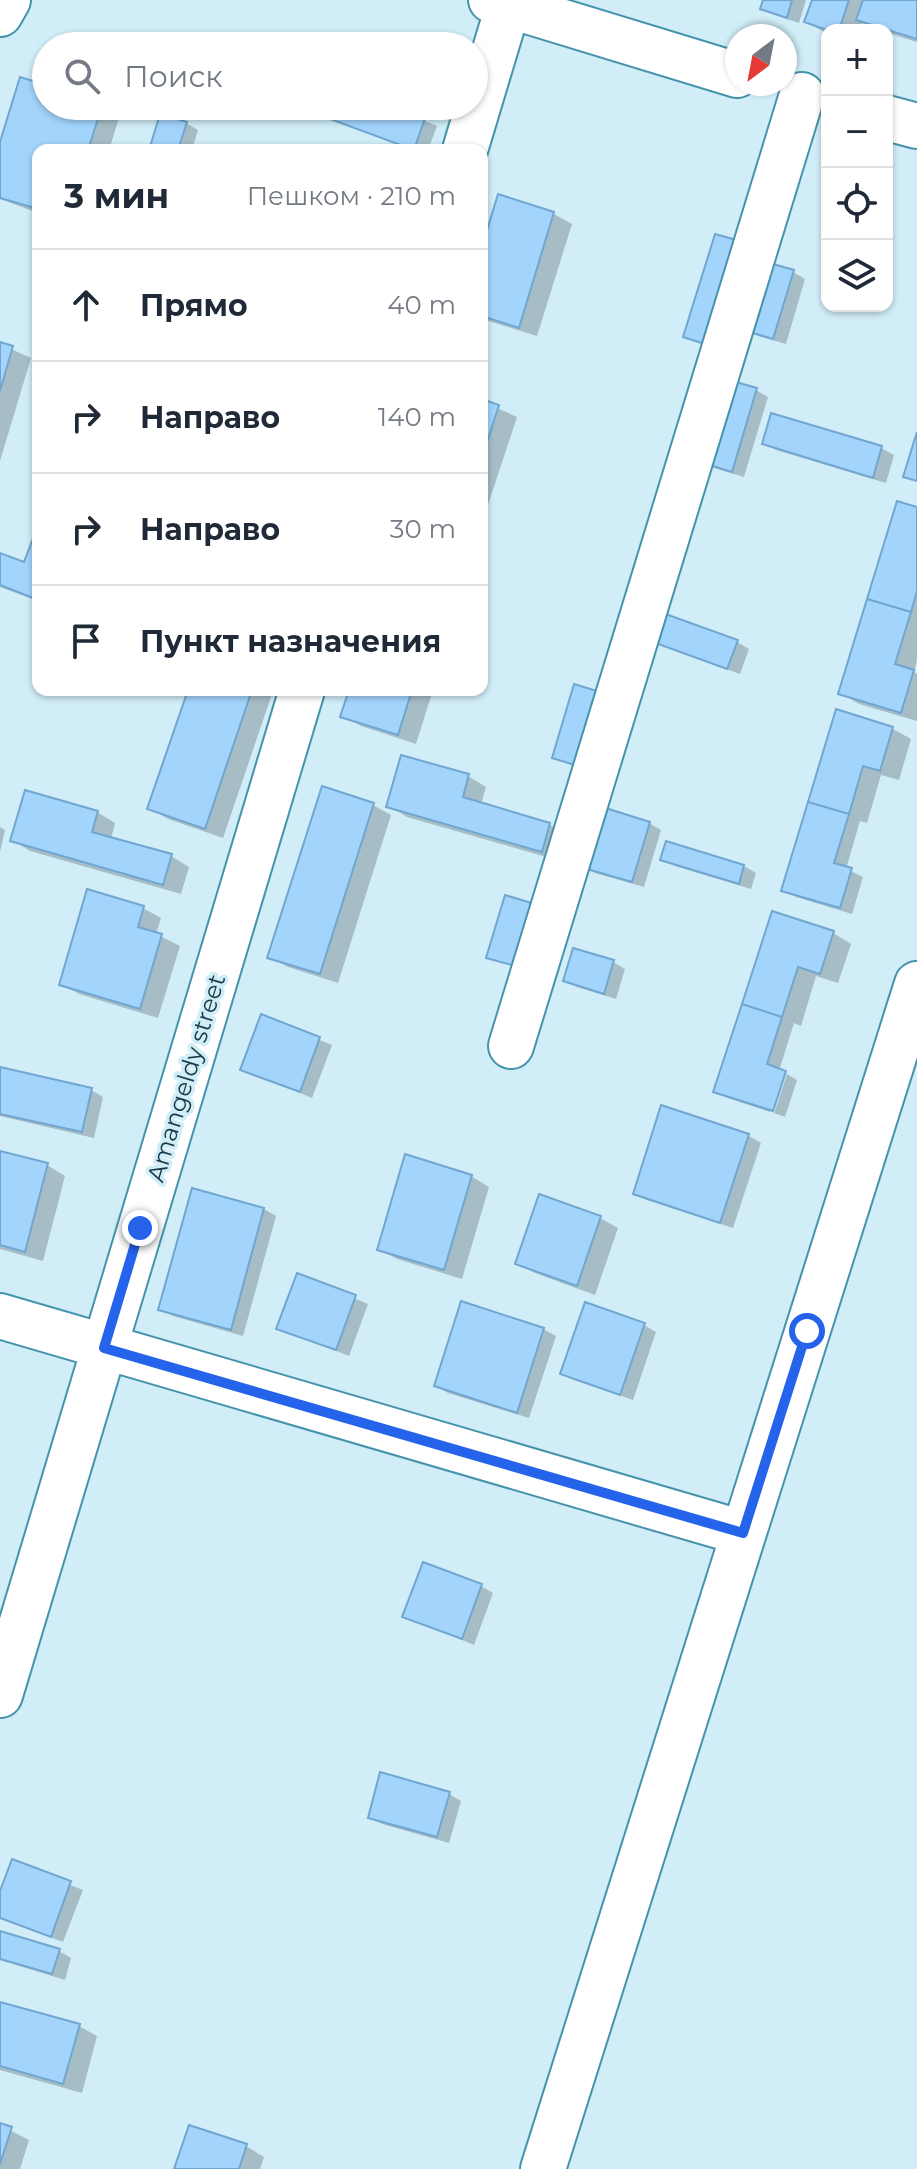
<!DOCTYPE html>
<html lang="ru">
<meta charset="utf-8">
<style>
body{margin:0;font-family:Montserrat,sans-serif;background:#f2f2f3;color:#1f2937}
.controls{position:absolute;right:24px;top:24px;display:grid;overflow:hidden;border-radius:16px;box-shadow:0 2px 6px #0004}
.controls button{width:72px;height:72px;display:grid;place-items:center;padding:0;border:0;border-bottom:2px solid #e0e1e3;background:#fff;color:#1f2937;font:40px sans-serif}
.compass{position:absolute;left:725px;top:24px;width:72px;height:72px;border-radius:50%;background:#fff;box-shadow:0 2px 6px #0004;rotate:212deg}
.stop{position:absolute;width:24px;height:24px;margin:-18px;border:6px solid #2563eb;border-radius:50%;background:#fff}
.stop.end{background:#2563eb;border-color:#fff;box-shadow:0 2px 8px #0008}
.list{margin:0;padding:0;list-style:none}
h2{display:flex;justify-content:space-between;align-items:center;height:104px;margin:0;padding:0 32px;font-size:34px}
h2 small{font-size:26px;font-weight:400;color:#747a83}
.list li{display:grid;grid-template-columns:52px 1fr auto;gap:24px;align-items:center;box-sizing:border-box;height:112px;padding:0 32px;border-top:2px solid #e0e1e3}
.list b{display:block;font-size:30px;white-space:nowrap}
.list em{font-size:26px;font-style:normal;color:#747a83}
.icon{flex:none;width:44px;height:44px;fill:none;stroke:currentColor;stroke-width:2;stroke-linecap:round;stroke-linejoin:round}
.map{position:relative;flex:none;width:917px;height:2169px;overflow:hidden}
.search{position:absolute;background:#fff;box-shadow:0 2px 6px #0004;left:32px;top:32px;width:456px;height:88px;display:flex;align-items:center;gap:20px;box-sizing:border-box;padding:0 28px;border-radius:44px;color:#747a83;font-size:30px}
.panel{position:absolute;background:#fff;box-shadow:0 2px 6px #0004;left:32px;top:144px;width:456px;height:552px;border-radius:16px}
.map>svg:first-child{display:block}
.shadow{fill:#0003}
.building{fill:#a3d4fc;stroke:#70a6d0;stroke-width:2}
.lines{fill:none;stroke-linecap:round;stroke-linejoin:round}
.minor-casing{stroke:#4693ad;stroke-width:48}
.minor{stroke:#fff;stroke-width:44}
.route{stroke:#2563eb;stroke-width:10}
.labels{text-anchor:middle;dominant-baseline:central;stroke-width:7;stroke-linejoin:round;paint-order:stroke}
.street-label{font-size:24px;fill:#193944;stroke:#d0edf8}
</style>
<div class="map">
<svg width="917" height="2169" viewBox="0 0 917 2169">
<rect width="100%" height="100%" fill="#d0edf8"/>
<!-- shadow -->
<path class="shadow" d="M 765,0 L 806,0 L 799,23 L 775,15 L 762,8 Z
M 814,0 L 917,0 L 917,42 L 887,33 L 887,30 L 877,30 L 863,22 L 860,30 L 824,32 L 806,22 Z
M 46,87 L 46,106 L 105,106 L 120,115 L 109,150 L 38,150 L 38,213 L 0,199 L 0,149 Z
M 316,106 L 388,106 L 437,126 L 428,150 L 413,150 L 326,118 L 314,111 Z
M 186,123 L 198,130 L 192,150 L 151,150 Z
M 500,197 L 554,214 L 572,224 L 537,336 L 482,319 L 482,254 Z
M 793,272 L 805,279 L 786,344 L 761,337 L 748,330 Z
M 0,344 L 31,358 L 0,461 Z
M 726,381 L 756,390 L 768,397 L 744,477 L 714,468 L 702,461 Z
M 482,401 L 517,417 L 482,523 Z
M 773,416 L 881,448 L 894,455 L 886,483 L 776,450 L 764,443 Z
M 917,509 L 917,660 L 914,672 L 917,674 L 917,721 L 859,704 L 841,693 Z
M 38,531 L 38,601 L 0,587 L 0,555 L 25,565 Z
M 652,640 L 737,642 L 749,649 L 740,674 L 664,647 Z
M 190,690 L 273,691 L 223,838 L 168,819 L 150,808 Z
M 351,690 L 433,690 L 416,744 L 361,726 L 343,716 Z
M 837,712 L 893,729 L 911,739 L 899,780 L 881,775 L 867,823 L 860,821 L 846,869 L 863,877 L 852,914 L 796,897 L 784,890 Z
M 468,776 L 486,787 L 481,804 L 549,824 L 567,835 L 560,861 L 407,817 L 389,806 Z
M 373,805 L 391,815 L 338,983 L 288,967 L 270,957 Z
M 97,812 L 115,823 L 111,839 L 171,856 L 189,867 L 181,894 L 30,851 L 12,840 Z
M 649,823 L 661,830 L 644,887 L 595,873 L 583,866 Z
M 0,827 L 5,830 L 0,852 Z
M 668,843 L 744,866 L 756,873 L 751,889 L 675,866 L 663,859 Z
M 143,908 L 161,918 L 156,934 L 180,946 L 158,1018 L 79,994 L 61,984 Z
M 773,914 L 833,933 L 851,944 L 838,983 L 816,976 L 801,1026 L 794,1023 L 779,1071 L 784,1072 L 770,1112 L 728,1098 L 715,1091 Z
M 613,962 L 625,969 L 616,999 L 577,987 L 565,980 Z
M 262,1017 L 332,1045 L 312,1098 L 243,1069 Z
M 0,1074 L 91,1090 L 103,1097 L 94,1138 L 0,1116 Z
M 787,1074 L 797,1080 L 785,1117 L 774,1113 Z
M 663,1108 L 749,1136 L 761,1143 L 733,1228 L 647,1200 L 635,1193 Z
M 0,1153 L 47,1165 L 65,1176 L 43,1261 L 0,1249 Z
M 471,1176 L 489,1187 L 462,1279 L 397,1259 L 379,1249 Z
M 194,1190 L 264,1209 L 276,1216 L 243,1336 L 173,1316 L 161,1310 Z
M 540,1197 L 600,1218 L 618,1228 L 595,1295 L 535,1273 L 517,1263 Z
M 298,1275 L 368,1304 L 349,1356 L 279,1328 Z
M 644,1325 L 656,1332 L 633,1400 L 574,1380 L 562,1373 Z
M 543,1329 L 556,1336 L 529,1418 L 448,1393 L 436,1386 Z
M 481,1586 L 493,1593 L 474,1645 L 405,1616 Z
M 449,1794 L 461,1801 L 449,1843 L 382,1824 L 370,1817 Z
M 13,1862 L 83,1890 L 63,1942 L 0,1918 L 0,1897 Z
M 0,1934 L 59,1951 L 71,1958 L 65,1980 L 0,1960 Z
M 0,2004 L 79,2026 L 97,2036 L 82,2093 L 0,2070 Z
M 0,2125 L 29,2140 L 20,2169 L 0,2169 Z
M 246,2146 L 264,2157 L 260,2169 L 176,2169 Z"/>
<!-- building -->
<path class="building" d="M 763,0 L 792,0 L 787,18 L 760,9 Z
M 812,0 L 849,0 L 839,30 L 827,30 L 804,22 Z
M 863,0 L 917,0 L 917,39 L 856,20 Z
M 20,77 L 46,85 L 46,106 L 102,106 L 88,150 L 38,150 L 38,209 L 0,198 L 0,142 Z
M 313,106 L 393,106 L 425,118 L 414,150 L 311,112 Z
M 160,114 L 187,122 L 178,150 L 149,150 Z
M 498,194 L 554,212 L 519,328 L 482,316 L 482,247 Z
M 715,234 L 740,241 L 708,345 L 683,337 Z
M 766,262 L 794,270 L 773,339 L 746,331 Z
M 0,342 L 13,346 L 0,391 Z
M 725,379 L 757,388 L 732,472 L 700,462 Z
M 482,399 L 499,405 L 482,458 Z
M 771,413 L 882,446 L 873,478 L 762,444 Z
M 917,432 L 917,481 L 903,477 Z
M 897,501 L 917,507 L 917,591 L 911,612 L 867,599 Z
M 38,525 L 38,600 L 0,585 L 0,553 L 24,562 Z
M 867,599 L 911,612 L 895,664 L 914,670 L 901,713 L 838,694 Z
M 660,612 L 738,640 L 727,669 L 650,641 Z
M 574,684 L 600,692 L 578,766 L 552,758 Z
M 188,690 L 252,690 L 205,829 L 147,809 Z
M 349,690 L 412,690 L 398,735 L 340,717 Z
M 836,709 L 893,727 L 880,771 L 863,766 L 849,814 L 808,802 Z
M 401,755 L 469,774 L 463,797 L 550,823 L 542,852 L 386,807 Z
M 322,786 L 374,803 L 320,974 L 267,958 Z
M 25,790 L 98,811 L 92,832 L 172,854 L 163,885 L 10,841 Z
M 808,802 L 849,814 L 834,863 L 852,868 L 840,908 L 781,891 Z
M 599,806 L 650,822 L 632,882 L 580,867 Z
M 666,841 L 744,865 L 739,884 L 660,860 Z
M 87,889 L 144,906 L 138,927 L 162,934 L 140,1009 L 59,985 Z
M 505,895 L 538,905 L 519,967 L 486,958 Z
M 772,911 L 834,931 L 820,974 L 798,967 L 782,1017 L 742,1004 Z
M 573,948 L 614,960 L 604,994 L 563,981 Z
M 742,1004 L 782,1017 L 767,1064 L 786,1071 L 773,1111 L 713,1092 Z
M 261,1014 L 320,1037 L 300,1092 L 240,1070 Z
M 0,1067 L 92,1088 L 82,1132 L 0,1114 Z
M 661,1105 L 749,1134 L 720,1223 L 633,1194 Z
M 0,1151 L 48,1163 L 25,1252 L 0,1245 Z
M 405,1154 L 472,1175 L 444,1270 L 377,1250 Z
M 192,1188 L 264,1208 L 231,1330 L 158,1310 Z
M 539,1194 L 601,1216 L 577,1286 L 515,1264 Z
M 297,1273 L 356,1295 L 336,1350 L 276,1329 Z
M 461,1301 L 544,1328 L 517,1413 L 434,1386 Z
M 585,1302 L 645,1323 L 620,1395 L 560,1374 Z
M 423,1562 L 482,1584 L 462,1639 L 402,1617 Z
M 380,1772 L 450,1792 L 437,1837 L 368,1818 Z
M 12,1859 L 71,1881 L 51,1937 L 0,1918 L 0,1891 Z
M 0,1931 L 60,1949 L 52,1974 L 0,1959 Z
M 0,2002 L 80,2024 L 63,2084 L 0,2066 Z
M 0,2123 L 12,2127 L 0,2164 Z
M 189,2125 L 247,2144 L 239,2169 L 174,2169 Z"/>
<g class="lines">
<defs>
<path id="minor" d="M 491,0 L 737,75
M 0,14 L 8,0
M 887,118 L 917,126
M 465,150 L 510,0
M 511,1046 L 802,95
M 0,1316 L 743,1533
M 0,1695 L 302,690
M 543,2169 L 917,984"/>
</defs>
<!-- minor casing -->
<use href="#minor" class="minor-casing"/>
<!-- minor -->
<use href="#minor" class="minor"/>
</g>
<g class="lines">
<!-- route -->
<path class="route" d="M 140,1228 L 104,1348 L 743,1533 L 807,1331"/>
</g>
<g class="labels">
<!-- street labels -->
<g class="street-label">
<text transform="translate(186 1078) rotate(-73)">Amangeldy street</text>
</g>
</g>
</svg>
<div class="controls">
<button>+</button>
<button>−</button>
<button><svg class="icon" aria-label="locate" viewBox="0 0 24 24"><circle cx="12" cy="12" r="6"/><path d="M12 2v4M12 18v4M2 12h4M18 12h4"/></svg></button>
<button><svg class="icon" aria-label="layers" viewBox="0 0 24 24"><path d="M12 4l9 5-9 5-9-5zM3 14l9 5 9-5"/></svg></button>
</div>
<svg class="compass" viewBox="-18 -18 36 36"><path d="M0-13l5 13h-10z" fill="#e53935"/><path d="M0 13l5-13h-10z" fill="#747a83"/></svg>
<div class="stop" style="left:807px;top:1331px"></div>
<div class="stop end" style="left:140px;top:1228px"></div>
<div class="search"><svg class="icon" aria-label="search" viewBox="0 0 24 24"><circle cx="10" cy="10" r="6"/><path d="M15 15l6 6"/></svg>Поиск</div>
<section class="panel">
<h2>3 мин<small>Пешком · 210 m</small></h2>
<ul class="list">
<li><svg class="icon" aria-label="ahead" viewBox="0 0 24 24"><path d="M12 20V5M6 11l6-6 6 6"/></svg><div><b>Прямо</b></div><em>40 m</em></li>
<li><svg class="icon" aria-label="right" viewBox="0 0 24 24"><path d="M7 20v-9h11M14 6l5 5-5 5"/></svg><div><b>Направо</b></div><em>140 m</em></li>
<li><svg class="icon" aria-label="right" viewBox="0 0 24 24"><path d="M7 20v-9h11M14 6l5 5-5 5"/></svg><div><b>Направо</b></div><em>30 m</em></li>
<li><svg class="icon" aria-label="arrive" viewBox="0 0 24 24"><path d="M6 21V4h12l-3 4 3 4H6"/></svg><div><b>Пункт назначения</b></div></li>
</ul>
</section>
</div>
